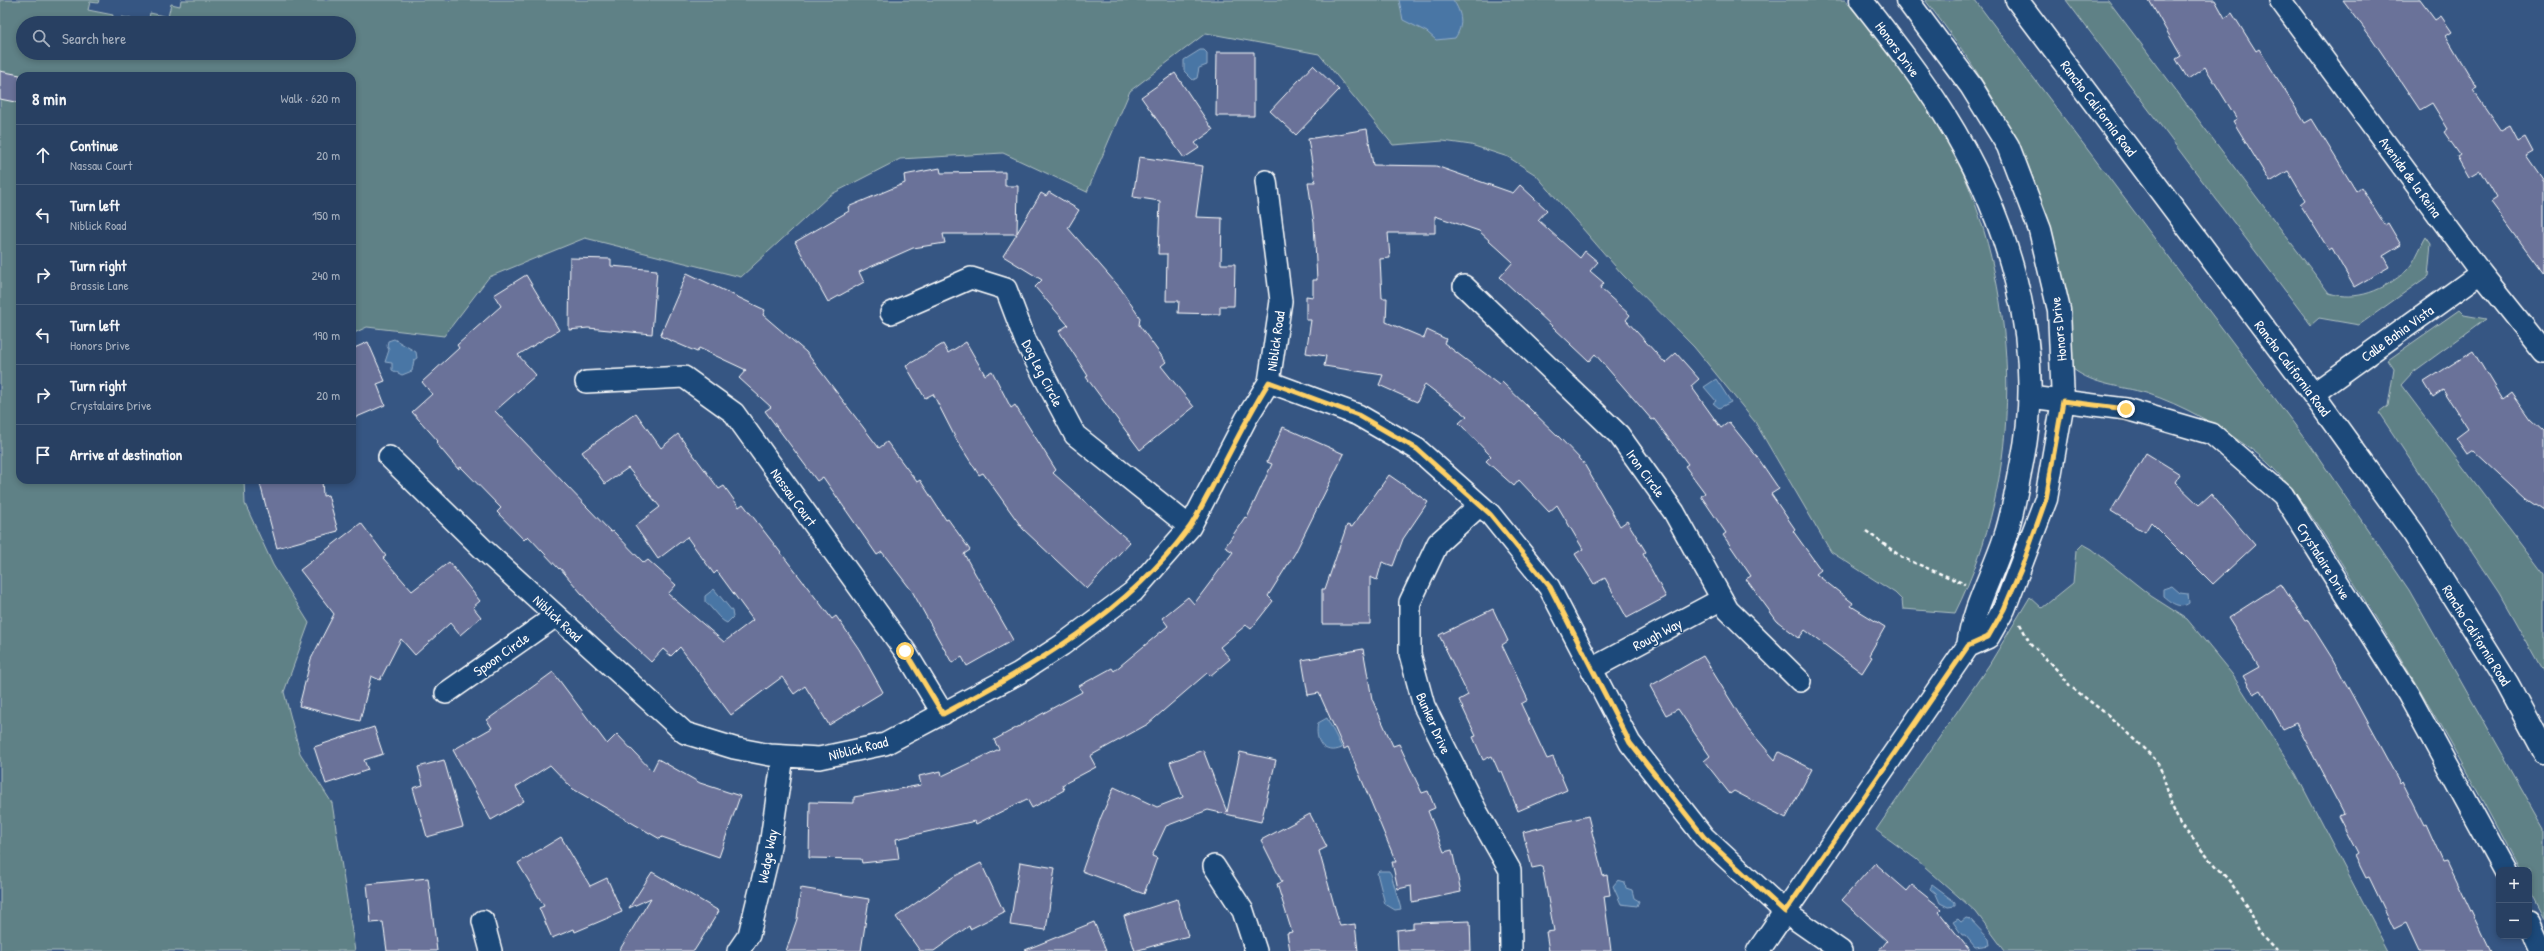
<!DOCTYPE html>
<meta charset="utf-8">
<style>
body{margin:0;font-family:"Patrick Hand",sans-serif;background:#344b6b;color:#f1f3f6}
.controls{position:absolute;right:12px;bottom:12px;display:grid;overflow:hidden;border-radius:8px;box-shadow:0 2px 6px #0003}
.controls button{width:36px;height:36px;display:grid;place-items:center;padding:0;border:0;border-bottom:1px solid #445977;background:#284062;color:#f1f3f6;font:20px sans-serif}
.stop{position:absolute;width:12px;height:12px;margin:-9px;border:3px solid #ffd166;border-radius:50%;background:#fff}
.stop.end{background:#ffd166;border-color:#fff;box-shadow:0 1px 4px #0008}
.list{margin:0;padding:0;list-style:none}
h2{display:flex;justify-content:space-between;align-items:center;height:52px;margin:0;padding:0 16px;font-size:17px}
h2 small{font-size:13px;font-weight:400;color:#a5afbe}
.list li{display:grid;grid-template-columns:26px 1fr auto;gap:12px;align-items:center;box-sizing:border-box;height:60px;padding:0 16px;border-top:1px solid #445977}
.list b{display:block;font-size:15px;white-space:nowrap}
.list p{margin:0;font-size:13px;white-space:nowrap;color:#a5afbe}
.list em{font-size:13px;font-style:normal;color:#a5afbe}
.icon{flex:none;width:22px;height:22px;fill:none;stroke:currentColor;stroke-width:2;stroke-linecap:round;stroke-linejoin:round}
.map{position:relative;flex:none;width:2544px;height:951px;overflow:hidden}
.search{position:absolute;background:#284062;box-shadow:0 2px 6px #0003;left:16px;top:16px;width:340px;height:44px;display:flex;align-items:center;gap:10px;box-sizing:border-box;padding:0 14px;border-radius:22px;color:#a5afbe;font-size:15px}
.panel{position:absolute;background:#284062;box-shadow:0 2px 6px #0003;left:16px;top:72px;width:340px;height:412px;border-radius:12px}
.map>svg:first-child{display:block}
.green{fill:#5f8186;stroke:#afc0c2;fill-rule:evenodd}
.water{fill:#4a76a5;stroke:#92adc9}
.building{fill:#6a7299;stroke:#fff}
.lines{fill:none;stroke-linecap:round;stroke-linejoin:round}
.minor-casing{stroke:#fff;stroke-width:24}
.tertiary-casing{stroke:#fff;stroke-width:25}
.primary-casing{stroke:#fff;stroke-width:25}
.path{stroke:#fff;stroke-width:2.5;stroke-dasharray:4 3;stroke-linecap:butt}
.minor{stroke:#1f4a7a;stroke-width:21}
.tertiary{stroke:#1f4a7a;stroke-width:22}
.primary{stroke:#1f4a7a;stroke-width:22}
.route{stroke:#ffd166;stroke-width:5}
.labels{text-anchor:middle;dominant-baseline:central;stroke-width:3;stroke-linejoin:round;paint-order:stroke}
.street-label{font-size:14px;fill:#fff;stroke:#1f4a7a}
</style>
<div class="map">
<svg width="2544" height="951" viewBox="0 0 2544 951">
<rect width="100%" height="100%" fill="#365683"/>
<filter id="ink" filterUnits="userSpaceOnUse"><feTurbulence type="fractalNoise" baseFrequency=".025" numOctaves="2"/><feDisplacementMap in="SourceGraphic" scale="8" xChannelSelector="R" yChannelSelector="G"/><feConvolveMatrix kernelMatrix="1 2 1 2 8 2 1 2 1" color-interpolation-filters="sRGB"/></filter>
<g filter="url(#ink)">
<!-- green -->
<path class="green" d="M 0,0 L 99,0 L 98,3 L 90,2 L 88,10 L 113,15 L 112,20 L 121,22 L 122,17 L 148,22 L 150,13 L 168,17 L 171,4 L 180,6 L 181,0 L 1845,0 C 1882,43 1934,110 1958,161 C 2022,303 2025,473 1955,613 L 1903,609 L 1902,600 L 1895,593 L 1831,552 L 1755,422 L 1694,347 L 1622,274 L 1536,175 L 1508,157 L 1471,145 L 1443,141 L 1393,145 L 1319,54 L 1206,33 L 1130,91 L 1087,192 L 1003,153 L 900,159 L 830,195 L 741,277 L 585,238 L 489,277 L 444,336 L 367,327 L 352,334 L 352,76 L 20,76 L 20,480 L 244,480 L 245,504 L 273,565 L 309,623 L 284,692 L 300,753 L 332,803 L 355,951 L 0,951 ZM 23,23 L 349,23 L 349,53 L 23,53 Z
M 1925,0 L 1975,0 L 2310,445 L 2409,590 L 2544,828 L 2544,920 L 2529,891 L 2529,870 L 2519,870 C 2468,770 2411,673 2351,578 C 2323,535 2293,479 2251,449 C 2219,426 2183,405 2146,393 C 2121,386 2094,385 2073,369 C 2063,330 2062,289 2054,249 C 2052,236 2047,224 2043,211 C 2019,132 1976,65 1925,0 Z
M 2066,0 L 2108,0 L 2329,293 C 2357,302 2384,290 2406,271 C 2414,264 2420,247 2426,237 L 2431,244 L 2428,276 L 2359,325 L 2319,318 L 2311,325 Z
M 2459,310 L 2464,315 L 2486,319 L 2412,373 L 2401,385 L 2544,574 L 2544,673 L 2499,593 L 2379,413 L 2388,406 L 2394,369 L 2388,360 Z
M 2083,544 L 2092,549 L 2151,596 L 2187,619 L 2232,674 L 2296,774 L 2388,951 L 2005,951 L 1976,912 L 1916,859 L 1876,830 L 1989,665 L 2030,597 L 2042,608 L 2073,583 L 2076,551 Z"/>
<!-- water -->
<path class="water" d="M 1399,0 L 1453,0 C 1462,13 1464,25 1455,38 L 1436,40 L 1427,32 L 1403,20 Z
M 1200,50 L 1204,50 L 1207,53 L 1207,65 L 1199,68 L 1197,78 L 1193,80 L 1184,71 L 1184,60 Z
M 394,339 L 416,352 L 417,358 L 414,360 L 412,371 L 402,375 L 392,370 L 392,363 L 385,362 L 389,350 L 387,346 L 388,341 Z
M 1716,379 L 1731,402 L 1719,408 L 1713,403 L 1716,401 L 1704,387 Z
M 2172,586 L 2180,593 L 2188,594 L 2189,603 C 2180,610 2170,602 2163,596 L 2163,589 Z
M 714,589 L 732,611 L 733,617 L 727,623 C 719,620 712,607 705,602 L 705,596 Z
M 1327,718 L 1342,748 C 1323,756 1314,740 1318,723 Z
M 1379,871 L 1389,871 L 1391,874 L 1401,909 L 1395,910 L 1385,904 L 1377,873 Z
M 1618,880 L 1625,882 L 1626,888 L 1632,890 L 1634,898 L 1639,901 L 1637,906 L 1621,904 L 1613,886 Z
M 1932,885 L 1955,902 L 1955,906 L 1948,907 L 1940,903 L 1936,894 L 1930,889 Z
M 1966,918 L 1970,919 L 1989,939 L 1990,945 L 1975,947 L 1965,935 L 1962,935 L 1953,922 L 1958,919 L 1961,922 Z"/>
<!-- building -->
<path class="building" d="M 2149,0 L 2215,0 L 2225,18 L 2232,13 L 2256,51 L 2259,49 L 2305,123 L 2312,119 L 2356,191 L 2361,187 L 2385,225 L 2388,223 L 2401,245 L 2383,256 L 2389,267 L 2354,287 L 2332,248 L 2329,250 L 2300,204 L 2305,200 L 2288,171 L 2270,182 L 2233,121 L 2237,119 L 2205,67 L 2188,79 L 2176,59 L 2181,56 Z
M 2343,0 L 2420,0 L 2435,20 L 2441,16 L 2452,32 L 2446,36 L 2477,88 L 2473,90 L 2501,131 L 2510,126 L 2518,141 L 2525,137 L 2533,152 L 2526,156 L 2544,182 L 2544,274 L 2491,202 L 2497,198 L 2481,171 L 2469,178 L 2457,157 L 2460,155 L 2444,132 L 2448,129 L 2432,103 L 2420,110 L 2373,40 Z
M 1217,52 L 1254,52 L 1254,116 L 1216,116 Z
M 1313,65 L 1339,90 L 1296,135 L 1270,111 Z
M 0,71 L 20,75 L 20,103 L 0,99 Z
M 1175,73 L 1213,130 L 1195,143 L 1199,148 L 1184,158 L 1141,97 Z
M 1367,129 L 1373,165 L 1436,166 L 1513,193 L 1520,185 L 1547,210 L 1538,220 L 1580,258 L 1585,251 L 1598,262 L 1590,271 L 1604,283 L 1600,288 L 1630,315 L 1626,320 L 1665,363 L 1676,353 L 1699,379 L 1691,386 L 1721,428 L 1729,422 L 1758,458 L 1779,489 L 1771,494 L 1795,529 L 1793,531 L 1821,570 L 1816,574 L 1853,603 L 1851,606 L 1885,627 L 1869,655 L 1872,657 L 1862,673 L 1805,630 L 1799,638 L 1777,621 L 1746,579 L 1751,576 L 1723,535 L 1726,533 L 1701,496 L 1705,493 L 1685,466 L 1688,464 L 1654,419 L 1652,420 L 1595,354 L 1589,361 L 1500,277 L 1513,262 L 1479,231 L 1435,216 L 1435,233 L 1388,233 L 1390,258 L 1380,259 L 1382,298 L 1387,298 L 1386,322 L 1424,338 L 1427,330 L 1446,339 L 1444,343 L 1499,385 L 1502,382 L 1559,437 L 1583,462 L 1620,526 L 1627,521 L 1646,552 L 1643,554 L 1666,597 L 1627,618 L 1605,578 L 1594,584 L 1575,554 L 1583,549 L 1557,505 L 1549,512 L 1519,480 L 1514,486 L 1486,461 L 1491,456 L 1459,423 L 1467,416 L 1425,384 L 1417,402 L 1379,385 L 1383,375 L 1324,366 L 1326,356 L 1306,353 L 1311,320 L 1306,320 L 1306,296 L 1313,297 L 1313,280 L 1317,280 L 1314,223 L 1308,182 L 1315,182 L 1308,139 Z
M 1139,157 L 1203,166 L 1196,217 L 1222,218 L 1221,264 L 1235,264 L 1234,306 L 1220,306 L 1220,314 L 1178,313 L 1179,301 L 1166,301 L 1167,254 L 1158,254 L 1160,201 L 1133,197 Z
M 940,168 L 941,173 L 1005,172 L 1005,186 L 1018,186 L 1017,233 L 1041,193 L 1046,196 L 1049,192 L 1079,210 L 1068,228 L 1121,289 L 1140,318 L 1139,325 L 1166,362 L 1161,366 L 1194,407 L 1140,450 L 1086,377 L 1088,376 L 1059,331 L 1068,325 L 1035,287 L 1042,280 L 1003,256 L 1017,234 L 943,234 L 945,243 L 913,248 L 859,272 L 864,282 L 828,302 L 795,242 L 849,211 L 848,207 L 905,183 L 904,175 Z
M 570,258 L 611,259 L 611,266 L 657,270 L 652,334 L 588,328 L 569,330 Z
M 687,273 L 765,310 L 763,315 L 806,352 L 879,448 L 887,442 L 917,482 L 920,480 L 946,520 L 948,519 L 970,550 L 964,554 L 1013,640 L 967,666 L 962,657 L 952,663 L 912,591 L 882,552 L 877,555 L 823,477 L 817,481 L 765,411 L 771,407 L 739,378 L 746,370 L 699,348 L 697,352 L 660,336 Z
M 526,275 L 559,330 L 518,355 L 536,375 L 495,411 L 611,532 L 613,531 L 644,563 L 648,560 L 676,585 L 668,594 L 724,642 L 753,620 L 717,571 L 714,574 L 687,537 L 658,559 L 635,526 L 660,507 L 628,468 L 605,484 L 582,452 L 636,413 L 661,448 L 678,434 L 719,489 L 724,486 L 739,507 L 743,504 L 832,619 L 836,616 L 859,649 L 883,692 L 829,725 L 805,686 L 794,694 L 782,677 L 731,715 L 680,647 L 671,656 L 663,649 L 651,662 L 598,613 L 560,568 L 559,569 L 528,536 L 524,540 L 497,512 L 501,508 L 461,467 L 458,469 L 436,443 L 438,441 L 412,412 L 432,394 L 422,382 L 459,348 L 457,345 L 501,306 L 494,295 Z
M 368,342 L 385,381 L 377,384 L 385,405 L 352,419 L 352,349 Z
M 966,342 L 985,375 L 992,371 L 1011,408 L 1015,405 L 1056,470 L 1053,473 L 1130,542 L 1087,589 L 1023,529 L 983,473 L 979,475 L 956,439 L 933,394 L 925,398 L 906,366 L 943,344 L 948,353 Z
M 2473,351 L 2502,399 L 2511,392 L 2530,419 L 2544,432 L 2544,511 L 2526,499 L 2473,450 L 2467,454 L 2456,438 L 2468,429 L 2443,390 L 2433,397 L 2424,382 Z
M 1283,427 L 1344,454 L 1295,553 L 1268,596 L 1273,601 L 1251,629 L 1246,625 L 1220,647 L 1230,659 L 1210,676 L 1207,673 L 1148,724 L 1090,756 L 1096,767 L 1062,785 L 1064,790 L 1032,808 L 1027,799 L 976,824 L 975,821 L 896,839 L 899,859 L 862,863 L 861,859 L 809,858 L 810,802 L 854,803 L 854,797 L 921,785 L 919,776 L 941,771 L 942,776 L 999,749 L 994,740 L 1082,692 L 1079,686 L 1112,668 L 1114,671 L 1168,626 L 1162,618 L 1188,597 L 1194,604 L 1233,552 L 1225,547 L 1245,517 L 1247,518 L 1272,464 L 1267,462 Z
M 2146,453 L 2180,474 L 2175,482 L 2199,505 L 2211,494 L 2255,545 L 2213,584 L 2151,522 L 2145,532 L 2111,511 Z
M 1389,475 L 1428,502 L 1403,539 L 1393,566 L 1382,562 L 1377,580 L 1370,577 L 1370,624 L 1322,624 L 1322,589 L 1325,589 L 1347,525 L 1352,527 Z
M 259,480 L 322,480 L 323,496 L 328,495 L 338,531 L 277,548 Z
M 361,523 L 386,556 L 383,558 L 412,591 L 449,562 L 480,601 L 473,607 L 481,617 L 460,635 L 450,623 L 415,655 L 401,639 L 380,680 L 371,676 L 360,721 L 299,706 L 311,659 L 334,614 L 300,570 Z
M 2281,584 L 2305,621 L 2308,620 L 2332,658 L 2400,783 L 2402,781 L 2424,825 L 2426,824 L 2443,862 L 2447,861 L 2490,951 L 2419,951 L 2406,923 L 2394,929 L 2369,877 L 2366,878 L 2355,856 L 2358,854 L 2338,816 L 2344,814 L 2296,723 L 2283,729 L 2261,690 L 2254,694 L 2243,676 L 2259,667 L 2228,618 Z
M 1493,609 L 1508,641 L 1502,645 L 1528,700 L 1521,704 L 1547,759 L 1553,757 L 1567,790 L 1518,811 L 1502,771 L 1499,772 L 1492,756 L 1483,760 L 1473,737 L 1476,736 L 1459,700 L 1468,695 L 1439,635 Z
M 1363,649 L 1372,699 L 1393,746 L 1399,744 L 1422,793 L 1428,791 L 1435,808 L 1428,811 L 1444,852 L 1452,850 L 1461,892 L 1412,902 L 1411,886 L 1398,889 L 1392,862 L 1396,862 L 1348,747 L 1344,749 L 1319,693 L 1308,695 L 1302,660 Z
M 1703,656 L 1747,727 L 1775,760 L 1779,752 L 1812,769 L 1786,818 L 1734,791 L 1730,794 L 1704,761 L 1710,756 L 1678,709 L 1666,715 L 1650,686 Z
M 553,672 L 607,744 L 617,734 L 652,771 L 658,759 L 700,783 L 740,796 L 719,857 L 662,837 L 660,839 L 573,789 L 550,765 L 516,787 L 524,801 L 491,820 L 453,750 L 492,728 L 487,720 Z
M 374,727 L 383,754 L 364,760 L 368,770 L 326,784 L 314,747 Z
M 1203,750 L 1227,812 L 1240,752 L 1276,760 L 1261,822 L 1208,810 L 1166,826 L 1152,856 L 1157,858 L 1144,894 L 1082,871 L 1101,817 L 1114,787 L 1157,807 L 1183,797 L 1170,762 Z
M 444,760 L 463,827 L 427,837 L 413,788 L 423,785 L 418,767 Z
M 1310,814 L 1327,847 L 1319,851 L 1340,926 L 1355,924 L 1358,951 L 1290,951 L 1287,933 L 1292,932 L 1277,884 L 1282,882 L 1261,840 Z
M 1588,816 L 1603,876 L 1607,875 L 1610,895 L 1604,896 L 1611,951 L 1549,951 L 1546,932 L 1554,931 L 1542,866 L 1532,868 L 1523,832 Z
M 561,837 L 590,886 L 607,878 L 622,912 L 575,932 L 574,929 L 552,938 L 539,908 L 544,906 L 518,863 Z
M 1020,862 L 1055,868 L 1046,930 L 1010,925 Z
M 981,863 L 1004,912 L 970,929 L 969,926 L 934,951 L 920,951 L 896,917 L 953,877 Z
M 1875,863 L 1907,891 L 1912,885 L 1942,909 L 1939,912 L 1970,951 L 1879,951 L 1887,941 L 1842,900 Z
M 652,872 L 719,911 L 694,951 L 619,951 L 651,898 L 629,908 Z
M 428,878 L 437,951 L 387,951 L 383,922 L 371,923 L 367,884 Z
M 801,888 L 869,899 L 861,951 L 786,951 L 797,919 Z
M 1177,899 L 1188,936 L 1135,951 L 1124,916 Z
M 1470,921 L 1471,951 L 1398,951 L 1397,930 L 1413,928 L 1413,923 Z
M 1094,922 L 1106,951 L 1025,951 L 1025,950 Z"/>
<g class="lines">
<defs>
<path id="minor" d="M 2280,0 L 2481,273 L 2544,352
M 1464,286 L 1619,435 L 1674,512 L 1728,610 L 1800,681
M 891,313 L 971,278 L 1006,289 L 1026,342 L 1075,435 L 1190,527
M 586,382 L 684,377 L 734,413 L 905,651 L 943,714
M 1269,382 L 1358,415 L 1417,449 L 1490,514 L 1549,587 L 1630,743 L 1704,837 L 1785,912 L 1841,951
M 2313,394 L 2481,273
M 2030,397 L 2126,409 L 2212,434 L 2283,495 L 2408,694 L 2504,870
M 389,457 L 484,550 L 685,733 L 734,748 L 770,755 L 819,758 L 885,744 L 1019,673 L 1062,645 L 1133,592 L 1190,527 L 1246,419 L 1269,382 L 1281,301 L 1266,181
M 1480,505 L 1438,543 L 1410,602 L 1410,654 L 1424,706 L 1477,812 L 1510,870 L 1511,951
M 1593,668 L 1722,599
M 446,693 L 556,616
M 1214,866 L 1243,911 L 1256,951
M 483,921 L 491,951
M 2529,922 L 2542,951
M 738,951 L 749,935 L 769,853 L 783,756"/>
<path id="tertiary" d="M 1907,0 L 1971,86 L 2008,146 L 2040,230 L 2059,310 L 2063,401 L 2046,499 L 2004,609 L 1988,637 L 1968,646
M 1758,951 L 1968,646 C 1973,608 1993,574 2005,537 C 2013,513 2017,487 2022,462 C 2047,343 2007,215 1944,114 C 1919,74 1890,37 1861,0"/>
<path id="primary" d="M 2017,0 L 2313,394 L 2414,534 L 2507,683 L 2544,752"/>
</defs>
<!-- minor casing -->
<use href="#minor" class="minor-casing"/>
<!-- tertiary casing -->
<use href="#tertiary" class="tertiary-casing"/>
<!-- primary casing -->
<use href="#primary" class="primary-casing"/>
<!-- path -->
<path class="path" d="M 1866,531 L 1903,558 L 1965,584
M 2020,624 L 2030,643 L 2062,675 L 2070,686 L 2108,715 L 2156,760 L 2162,772 L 2172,806 L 2180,824 L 2231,883 L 2247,906 L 2258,932 L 2276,951"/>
<!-- minor -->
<use href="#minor" class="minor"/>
<!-- tertiary -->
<use href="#tertiary" class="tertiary"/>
<!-- primary -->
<use href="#primary" class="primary"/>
</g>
</g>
<g class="lines" filter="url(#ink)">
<!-- route -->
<path class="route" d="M 905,651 L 943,714 C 1034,665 1127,613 1189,528 C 1197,517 1203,503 1210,491 C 1229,454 1247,417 1269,382 L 1358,415 L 1417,449 L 1490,514 L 1550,587 L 1630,743 L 1704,837 L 1785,912 L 1968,646 L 1988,637 L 2004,609 L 2022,567 L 2046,499 L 2063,401 L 2126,409"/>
</g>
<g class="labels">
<!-- street labels -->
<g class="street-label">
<text transform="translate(1898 49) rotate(54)">Honors Drive</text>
<text transform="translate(2099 108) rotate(53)">Rancho California Road</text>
<text transform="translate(2411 177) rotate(54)">Avenida de la Reina</text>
<text transform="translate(2058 329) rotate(-96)">Honors Drive</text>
<text transform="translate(2397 333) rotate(-36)">Calle Bahia Vista</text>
<text transform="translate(1275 341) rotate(-82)">Niblick Road</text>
<text transform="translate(2293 368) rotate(53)">Rancho California Road</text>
<text transform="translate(1043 373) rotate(63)">Dog Leg Circle</text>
<text transform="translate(1646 473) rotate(54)">Iron Circle</text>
<text transform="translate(794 497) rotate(54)">Nassau Court</text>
<text transform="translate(2324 561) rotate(58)">Crystalaire Drive</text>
<text transform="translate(558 618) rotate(43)">Niblick Road</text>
<text transform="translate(1657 634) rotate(-28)">Rough Way</text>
<text transform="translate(2477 635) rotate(58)">Rancho California Road</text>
<text transform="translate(501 654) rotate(-35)">Spoon Circle</text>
<text transform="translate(1434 723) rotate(66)">Bunker Drive</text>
<text transform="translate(858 748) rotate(-14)">Niblick Road</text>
<text transform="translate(767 856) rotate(-79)">Wedge Way</text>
</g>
</g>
</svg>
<div class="controls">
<button>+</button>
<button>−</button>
</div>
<div class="stop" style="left:905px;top:651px"></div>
<div class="stop end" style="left:2126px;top:409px"></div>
<div class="search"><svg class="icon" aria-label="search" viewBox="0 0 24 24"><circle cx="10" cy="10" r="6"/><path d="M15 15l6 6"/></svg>Search here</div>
<section class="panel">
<h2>8 min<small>Walk · 620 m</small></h2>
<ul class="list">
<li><svg class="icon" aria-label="ahead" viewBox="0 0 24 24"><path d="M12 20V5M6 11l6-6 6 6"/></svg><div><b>Continue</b><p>Nassau Court</p></div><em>20 m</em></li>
<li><svg class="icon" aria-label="left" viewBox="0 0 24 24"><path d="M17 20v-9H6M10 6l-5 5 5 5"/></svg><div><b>Turn left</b><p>Niblick Road</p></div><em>150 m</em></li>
<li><svg class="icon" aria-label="right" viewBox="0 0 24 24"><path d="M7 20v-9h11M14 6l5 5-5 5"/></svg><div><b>Turn right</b><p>Brassie Lane</p></div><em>240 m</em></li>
<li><svg class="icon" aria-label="left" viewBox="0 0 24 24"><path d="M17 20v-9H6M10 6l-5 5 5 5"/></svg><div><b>Turn left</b><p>Honors Drive</p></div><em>190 m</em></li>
<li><svg class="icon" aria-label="right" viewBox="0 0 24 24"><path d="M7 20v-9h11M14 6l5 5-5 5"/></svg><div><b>Turn right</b><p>Crystalaire Drive</p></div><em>20 m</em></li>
<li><svg class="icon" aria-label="arrive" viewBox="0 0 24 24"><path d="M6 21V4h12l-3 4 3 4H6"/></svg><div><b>Arrive at destination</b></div></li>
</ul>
</section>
</div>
